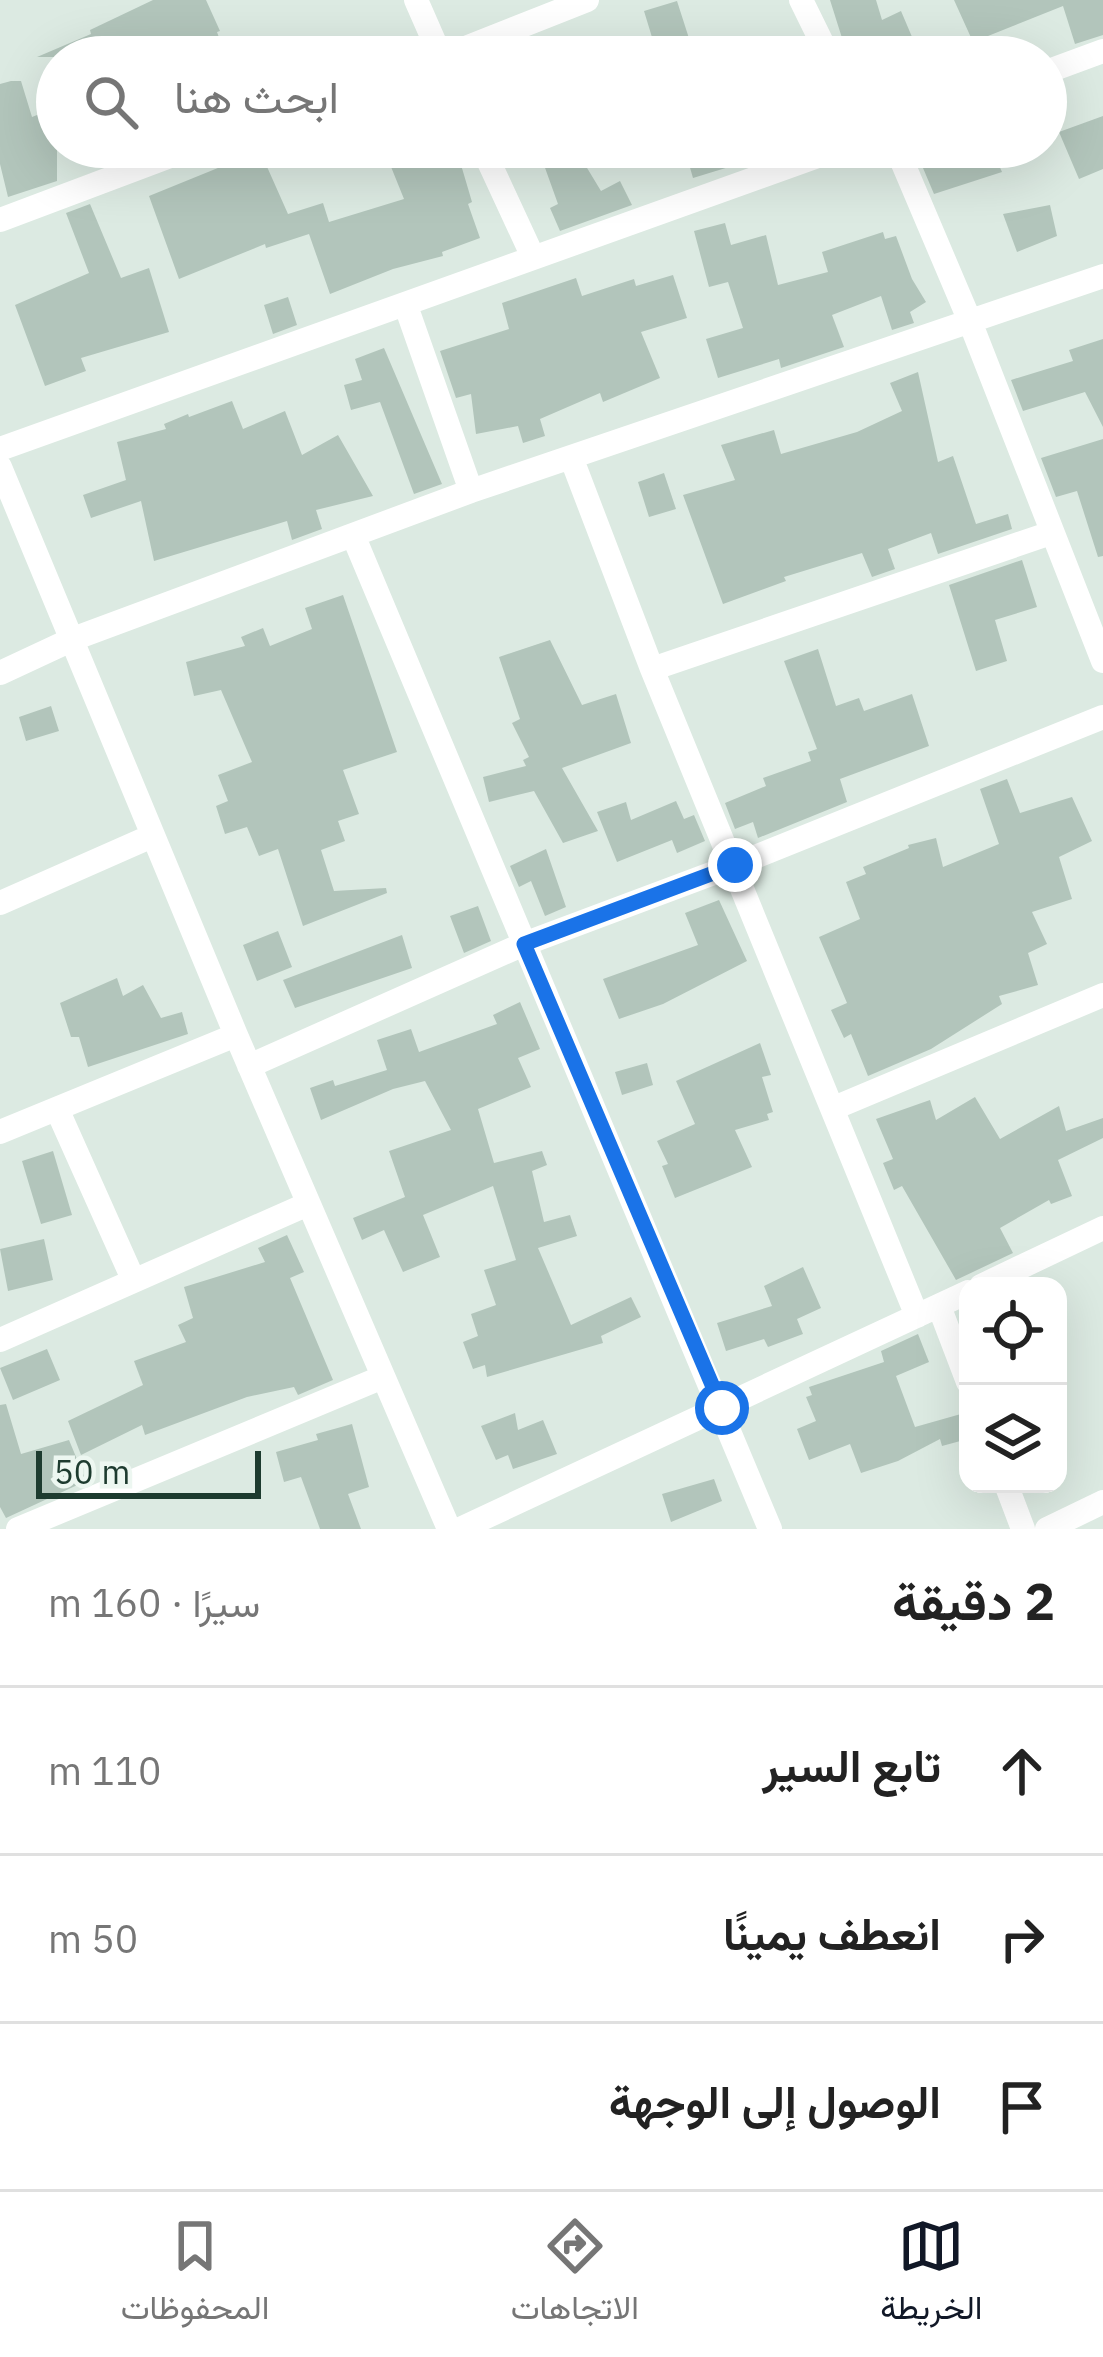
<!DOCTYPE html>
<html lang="ar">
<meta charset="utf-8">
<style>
body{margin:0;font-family:"IBM Plex Sans",Vazirmatn,sans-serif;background:#f2f2f2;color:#222;direction:rtl}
.controls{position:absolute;right:36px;bottom:36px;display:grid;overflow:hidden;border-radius:24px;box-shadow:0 12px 48px #0002}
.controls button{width:108px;height:108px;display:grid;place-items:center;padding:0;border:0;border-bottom:3px solid #e0e0e0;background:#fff;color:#222;font:60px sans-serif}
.scale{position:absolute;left:36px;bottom:30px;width:225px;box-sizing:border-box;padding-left:12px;border:6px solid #1d3b2f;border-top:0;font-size:33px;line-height:42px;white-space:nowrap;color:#1d3b2f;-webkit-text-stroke:9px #edf7f1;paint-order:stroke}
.stop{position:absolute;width:36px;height:36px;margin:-27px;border:9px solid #1a73e8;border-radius:50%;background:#fff}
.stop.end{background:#1a73e8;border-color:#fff;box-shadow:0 3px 12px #0008}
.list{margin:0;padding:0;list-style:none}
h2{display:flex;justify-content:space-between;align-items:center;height:156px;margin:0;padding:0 48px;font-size:51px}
h2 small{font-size:39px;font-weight:400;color:#767676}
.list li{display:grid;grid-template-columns:78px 1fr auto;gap:36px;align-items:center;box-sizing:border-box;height:168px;padding:0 48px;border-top:3px solid #e0e0e0}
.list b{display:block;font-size:45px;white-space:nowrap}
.list em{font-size:39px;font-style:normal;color:#767676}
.icon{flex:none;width:66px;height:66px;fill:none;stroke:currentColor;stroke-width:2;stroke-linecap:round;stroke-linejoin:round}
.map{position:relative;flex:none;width:1103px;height:1529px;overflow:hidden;direction:ltr}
.search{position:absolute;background:#fff;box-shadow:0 12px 48px #0002;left:36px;right:36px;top:36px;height:132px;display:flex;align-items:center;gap:30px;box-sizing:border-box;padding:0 42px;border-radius:66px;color:#767676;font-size:45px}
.sheet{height:660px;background:#fff}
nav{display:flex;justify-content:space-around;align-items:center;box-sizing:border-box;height:168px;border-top:3px solid #e0e0e0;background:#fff;font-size:33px;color:#767676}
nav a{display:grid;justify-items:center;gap:6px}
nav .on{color:#111827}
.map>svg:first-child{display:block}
.building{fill:#b2c5bb}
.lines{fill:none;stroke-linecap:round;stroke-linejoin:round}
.minor{stroke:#fff;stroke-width:24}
.route{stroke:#1a73e8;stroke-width:15}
</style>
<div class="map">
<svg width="1103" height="1529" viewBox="0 0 1103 1529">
<rect width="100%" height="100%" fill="#dceae2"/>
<!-- building -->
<path class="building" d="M 153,0 L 206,0 L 220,31 L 217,32 L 226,57 L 37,57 L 91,34 L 90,30 Z
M 830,0 L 876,0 L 882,20 L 901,11 L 918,51 L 903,57 L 848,57 Z
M 954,0 L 1103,0 L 1103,35 L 1075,44 L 1063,6 L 973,42 Z
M 677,1 L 695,57 L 658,57 L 644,11 Z
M 11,81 L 21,81 L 32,117 L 57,107 L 57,181 L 8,197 L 0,164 L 0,84 Z
M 1103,116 L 1103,169 L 1079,179 L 1059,132 Z
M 383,147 L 427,147 L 433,166 L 459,158 L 472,202 L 468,204 L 480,238 L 442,252 L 443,256 L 393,269 L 330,294 L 309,234 L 266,248 L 265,244 L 179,279 L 149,196 L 260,151 L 288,214 L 323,203 L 329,222 L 404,199 Z
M 684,147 L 774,147 L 775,153 L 693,178 Z
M 954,147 L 991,147 L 1002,172 L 934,194 L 923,168 L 957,155 Z
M 578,153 L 601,191 L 620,181 L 632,205 L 560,231 L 550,208 L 558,204 L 544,165 Z
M 90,204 L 121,278 L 149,268 L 169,332 L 81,358 L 86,371 L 45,386 L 15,305 L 89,273 L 66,213 Z
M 1050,205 L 1057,236 L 1017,252 L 1003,214 Z
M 725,223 L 731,245 L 766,235 L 778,285 L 828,272 L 822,252 L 883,232 L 885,239 L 896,236 L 912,279 L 926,302 L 910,312 L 914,323 L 892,330 L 881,296 L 832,315 L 844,347 L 781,368 L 779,359 L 718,378 L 706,339 L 743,328 L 728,282 L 709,287 L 694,231 Z
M 673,275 L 687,318 L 641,332 L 660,378 L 603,402 L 600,393 L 540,419 L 545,436 L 523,443 L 518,426 L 476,434 L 471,394 L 456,398 L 440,351 L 509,329 L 502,303 L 576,278 L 582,296 L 634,279 L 636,286 Z
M 288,297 L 297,325 L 273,334 L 264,305 Z
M 1103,339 L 1103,427 L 1085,392 L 1023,411 L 1011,380 L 1073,361 L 1069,350 Z
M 384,348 L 442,484 L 414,494 L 380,402 L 351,410 L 344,385 L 362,380 L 355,359 Z
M 918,372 L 938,462 L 953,456 L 976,524 L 1008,514 L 1012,529 L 938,554 L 931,533 L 888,549 L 895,569 L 872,577 L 862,553 L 784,577 L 786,581 L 723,604 L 683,495 L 735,480 L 721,445 L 774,430 L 781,454 L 857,432 L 902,411 L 890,383 Z
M 232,401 L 243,429 L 285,411 L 302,455 L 338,435 L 373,496 L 316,510 L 322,529 L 292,540 L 287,521 L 154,561 L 141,501 L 91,518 L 83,495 L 126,480 L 117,442 L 166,429 L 164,424 L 188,414 L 189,417 Z
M 1103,439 L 1103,556 L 1098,557 L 1077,491 L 1056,497 L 1041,458 Z
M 664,473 L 676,509 L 649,517 L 638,482 Z
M 1022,560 L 1037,607 L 995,620 L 1007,661 L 976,671 L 949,585 Z
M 343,595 L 397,752 L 343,770 L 359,814 L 338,821 L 345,841 L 321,850 L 334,891 L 386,888 L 387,893 L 303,926 L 278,849 L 259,856 L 247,827 L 225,834 L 216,806 L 228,801 L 218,775 L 252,762 L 221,690 L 194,696 L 186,662 L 245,646 L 241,637 L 263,628 L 270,646 L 312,629 L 305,608 Z
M 550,640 L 582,705 L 616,694 L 631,743 L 562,768 L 598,831 L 563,843 L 534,791 L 489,802 L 483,777 L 526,766 L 523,760 L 529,757 L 512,723 L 520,719 L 499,657 Z
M 818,649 L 836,706 L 859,698 L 864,711 L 912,694 L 929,746 L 840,779 L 847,802 L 758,838 L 753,822 L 735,829 L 725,803 L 766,786 L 763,778 L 811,761 L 808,752 L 817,749 L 784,661 Z
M 51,706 L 59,731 L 26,741 L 19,717 Z
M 1007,779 L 1020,813 L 1072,797 L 1092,841 L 1059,857 L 1072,899 L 1032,912 L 1047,944 L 1028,953 L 1038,985 L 999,996 L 1002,1004 L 931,1049 L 868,1076 L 851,1034 L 844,1038 L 831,1010 L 847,1003 L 819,937 L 860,919 L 846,882 L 866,874 L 863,867 L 909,848 L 908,845 L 936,838 L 943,867 L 999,844 L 980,789 Z
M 676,801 L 684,819 L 694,815 L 705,841 L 677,853 L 672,840 L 617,862 L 597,812 L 626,802 L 631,820 Z
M 546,849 L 566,907 L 545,916 L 531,881 L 519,887 L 510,866 Z
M 719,900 L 747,961 L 663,1004 L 619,1019 L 603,979 L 698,945 L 685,913 Z
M 478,906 L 491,941 L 464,953 L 450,916 Z
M 278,931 L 292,967 L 257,981 L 243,945 Z
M 402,935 L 412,968 L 295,1008 L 283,980 Z
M 117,978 L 123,996 L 143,985 L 161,1018 L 182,1012 L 188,1034 L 88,1067 L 79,1037 L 71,1037 L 60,1003 Z
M 520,1002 L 540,1049 L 518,1058 L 531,1087 L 478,1109 L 494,1163 L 542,1151 L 547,1165 L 532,1171 L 544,1222 L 570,1215 L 577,1236 L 538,1248 L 571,1325 L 631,1297 L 641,1317 L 601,1336 L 603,1343 L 487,1377 L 485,1365 L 473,1369 L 463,1342 L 478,1336 L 471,1314 L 496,1305 L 484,1270 L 516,1260 L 493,1186 L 423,1215 L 440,1257 L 403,1272 L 384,1230 L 362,1240 L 353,1218 L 405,1197 L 389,1151 L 451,1130 L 425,1081 L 393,1089 L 321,1120 L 310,1088 L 333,1080 L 335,1086 L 387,1070 L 377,1040 L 411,1029 L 419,1052 L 497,1024 L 493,1015 Z
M 760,1043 L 771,1075 L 762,1077 L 773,1112 L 767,1114 L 769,1120 L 735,1130 L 752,1167 L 675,1198 L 662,1166 L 668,1164 L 657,1141 L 695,1124 L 676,1081 Z
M 647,1063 L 653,1085 L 622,1095 L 615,1072 Z
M 975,1097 L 1000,1139 L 1059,1106 L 1066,1131 L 1103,1118 L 1103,1138 L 1058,1160 L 1072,1196 L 1051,1204 L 1049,1200 L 1000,1228 L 1013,1253 L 956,1280 L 902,1186 L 894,1190 L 883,1163 L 893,1159 L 876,1119 L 930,1100 L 936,1120 Z
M 53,1151 L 72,1215 L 41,1224 L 22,1161 Z
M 287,1235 L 304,1272 L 290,1278 L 333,1380 L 298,1395 L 294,1387 L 247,1397 L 145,1435 L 142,1425 L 81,1455 L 68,1421 L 143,1385 L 134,1361 L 186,1342 L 178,1325 L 193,1318 L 184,1287 L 265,1262 L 258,1248 Z
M 44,1239 L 53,1280 L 8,1291 L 0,1249 Z
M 803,1267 L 821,1308 L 797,1319 L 803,1334 L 768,1347 L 764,1339 L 726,1351 L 717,1323 L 772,1306 L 764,1286 Z
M 918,1334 L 929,1362 L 896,1376 L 915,1427 L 968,1412 L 968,1425 L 961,1429 L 964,1440 L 942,1446 L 940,1439 L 898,1461 L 861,1473 L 850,1444 L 809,1460 L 797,1429 L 816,1421 L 806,1397 L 812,1395 L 809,1387 L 884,1362 L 881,1351 Z
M 47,1349 L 60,1380 L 13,1400 L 0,1368 Z
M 6,1404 L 21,1454 L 69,1440 L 86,1481 L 6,1518 L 0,1507 L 0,1405 Z
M 515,1413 L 518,1430 L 543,1420 L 557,1454 L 513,1469 L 508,1455 L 496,1460 L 481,1426 Z
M 352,1424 L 369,1487 L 348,1494 L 361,1529 L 320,1529 L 301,1477 L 284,1482 L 276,1452 L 318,1440 L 316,1434 Z
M 714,1479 L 722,1501 L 671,1522 L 662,1494 Z"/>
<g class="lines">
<!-- minor -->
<path class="minor" d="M 416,0 L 441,57
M 801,0 L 829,57
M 443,57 L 587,0
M 1046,72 L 1103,51
M 482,147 L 533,257
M 896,147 L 969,319 L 1103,661
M 0,220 L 194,147
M 406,306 L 471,491
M 0,449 L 843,147
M 571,457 L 652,669 L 917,1316
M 0,467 L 236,1035 L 449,1529
M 353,535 L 770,1529
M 652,669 L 1051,533
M 0,673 L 73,639 L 471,491 L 1103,276
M 0,903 L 152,836
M 249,1066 L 524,944 L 735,865 L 1103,717
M 834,1108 L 1103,995
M 57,1109 L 133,1279
M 0,1132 L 236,1035
M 981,1286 L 1103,1228
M 939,1306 L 968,1382
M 0,1340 L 308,1204
M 1006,1484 L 1023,1529
M 18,1529 L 383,1377
M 460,1529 L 968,1292
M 1047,1529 L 1103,1502"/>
</g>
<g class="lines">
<!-- route -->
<path class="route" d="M 722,1408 L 524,944 L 735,865"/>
</g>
</svg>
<div class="controls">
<button><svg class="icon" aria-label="locate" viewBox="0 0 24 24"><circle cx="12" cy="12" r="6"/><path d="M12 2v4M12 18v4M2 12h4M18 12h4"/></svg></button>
<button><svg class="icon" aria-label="layers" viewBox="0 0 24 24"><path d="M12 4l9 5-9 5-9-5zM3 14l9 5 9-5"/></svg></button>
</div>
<div class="scale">50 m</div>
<div class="stop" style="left:722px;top:1408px"></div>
<div class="stop end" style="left:735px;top:865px"></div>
<div class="search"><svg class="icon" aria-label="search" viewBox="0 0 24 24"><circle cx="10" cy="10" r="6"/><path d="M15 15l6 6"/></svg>ابحث هنا</div>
</div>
<section class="sheet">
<h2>2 دقيقة<small>سيرًا · 160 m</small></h2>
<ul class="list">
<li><svg class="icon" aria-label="ahead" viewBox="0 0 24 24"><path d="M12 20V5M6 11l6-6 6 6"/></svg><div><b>تابع السير</b></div><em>110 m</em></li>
<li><svg class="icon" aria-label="right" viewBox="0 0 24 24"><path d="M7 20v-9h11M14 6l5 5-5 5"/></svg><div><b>انعطف يمينًا</b></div><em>50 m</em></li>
<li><svg class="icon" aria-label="arrive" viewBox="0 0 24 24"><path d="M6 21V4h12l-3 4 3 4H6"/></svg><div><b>الوصول إلى الوجهة</b></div></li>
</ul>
</section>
<nav>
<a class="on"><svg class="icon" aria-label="map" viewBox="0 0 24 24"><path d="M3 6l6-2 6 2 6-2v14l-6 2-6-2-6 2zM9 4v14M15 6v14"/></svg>الخريطة</a>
<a><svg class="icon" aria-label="directions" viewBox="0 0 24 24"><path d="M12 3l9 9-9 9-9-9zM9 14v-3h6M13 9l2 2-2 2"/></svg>الاتجاهات</a>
<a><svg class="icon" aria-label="saved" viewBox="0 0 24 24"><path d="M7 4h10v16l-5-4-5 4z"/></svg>المحفوظات</a>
</nav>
